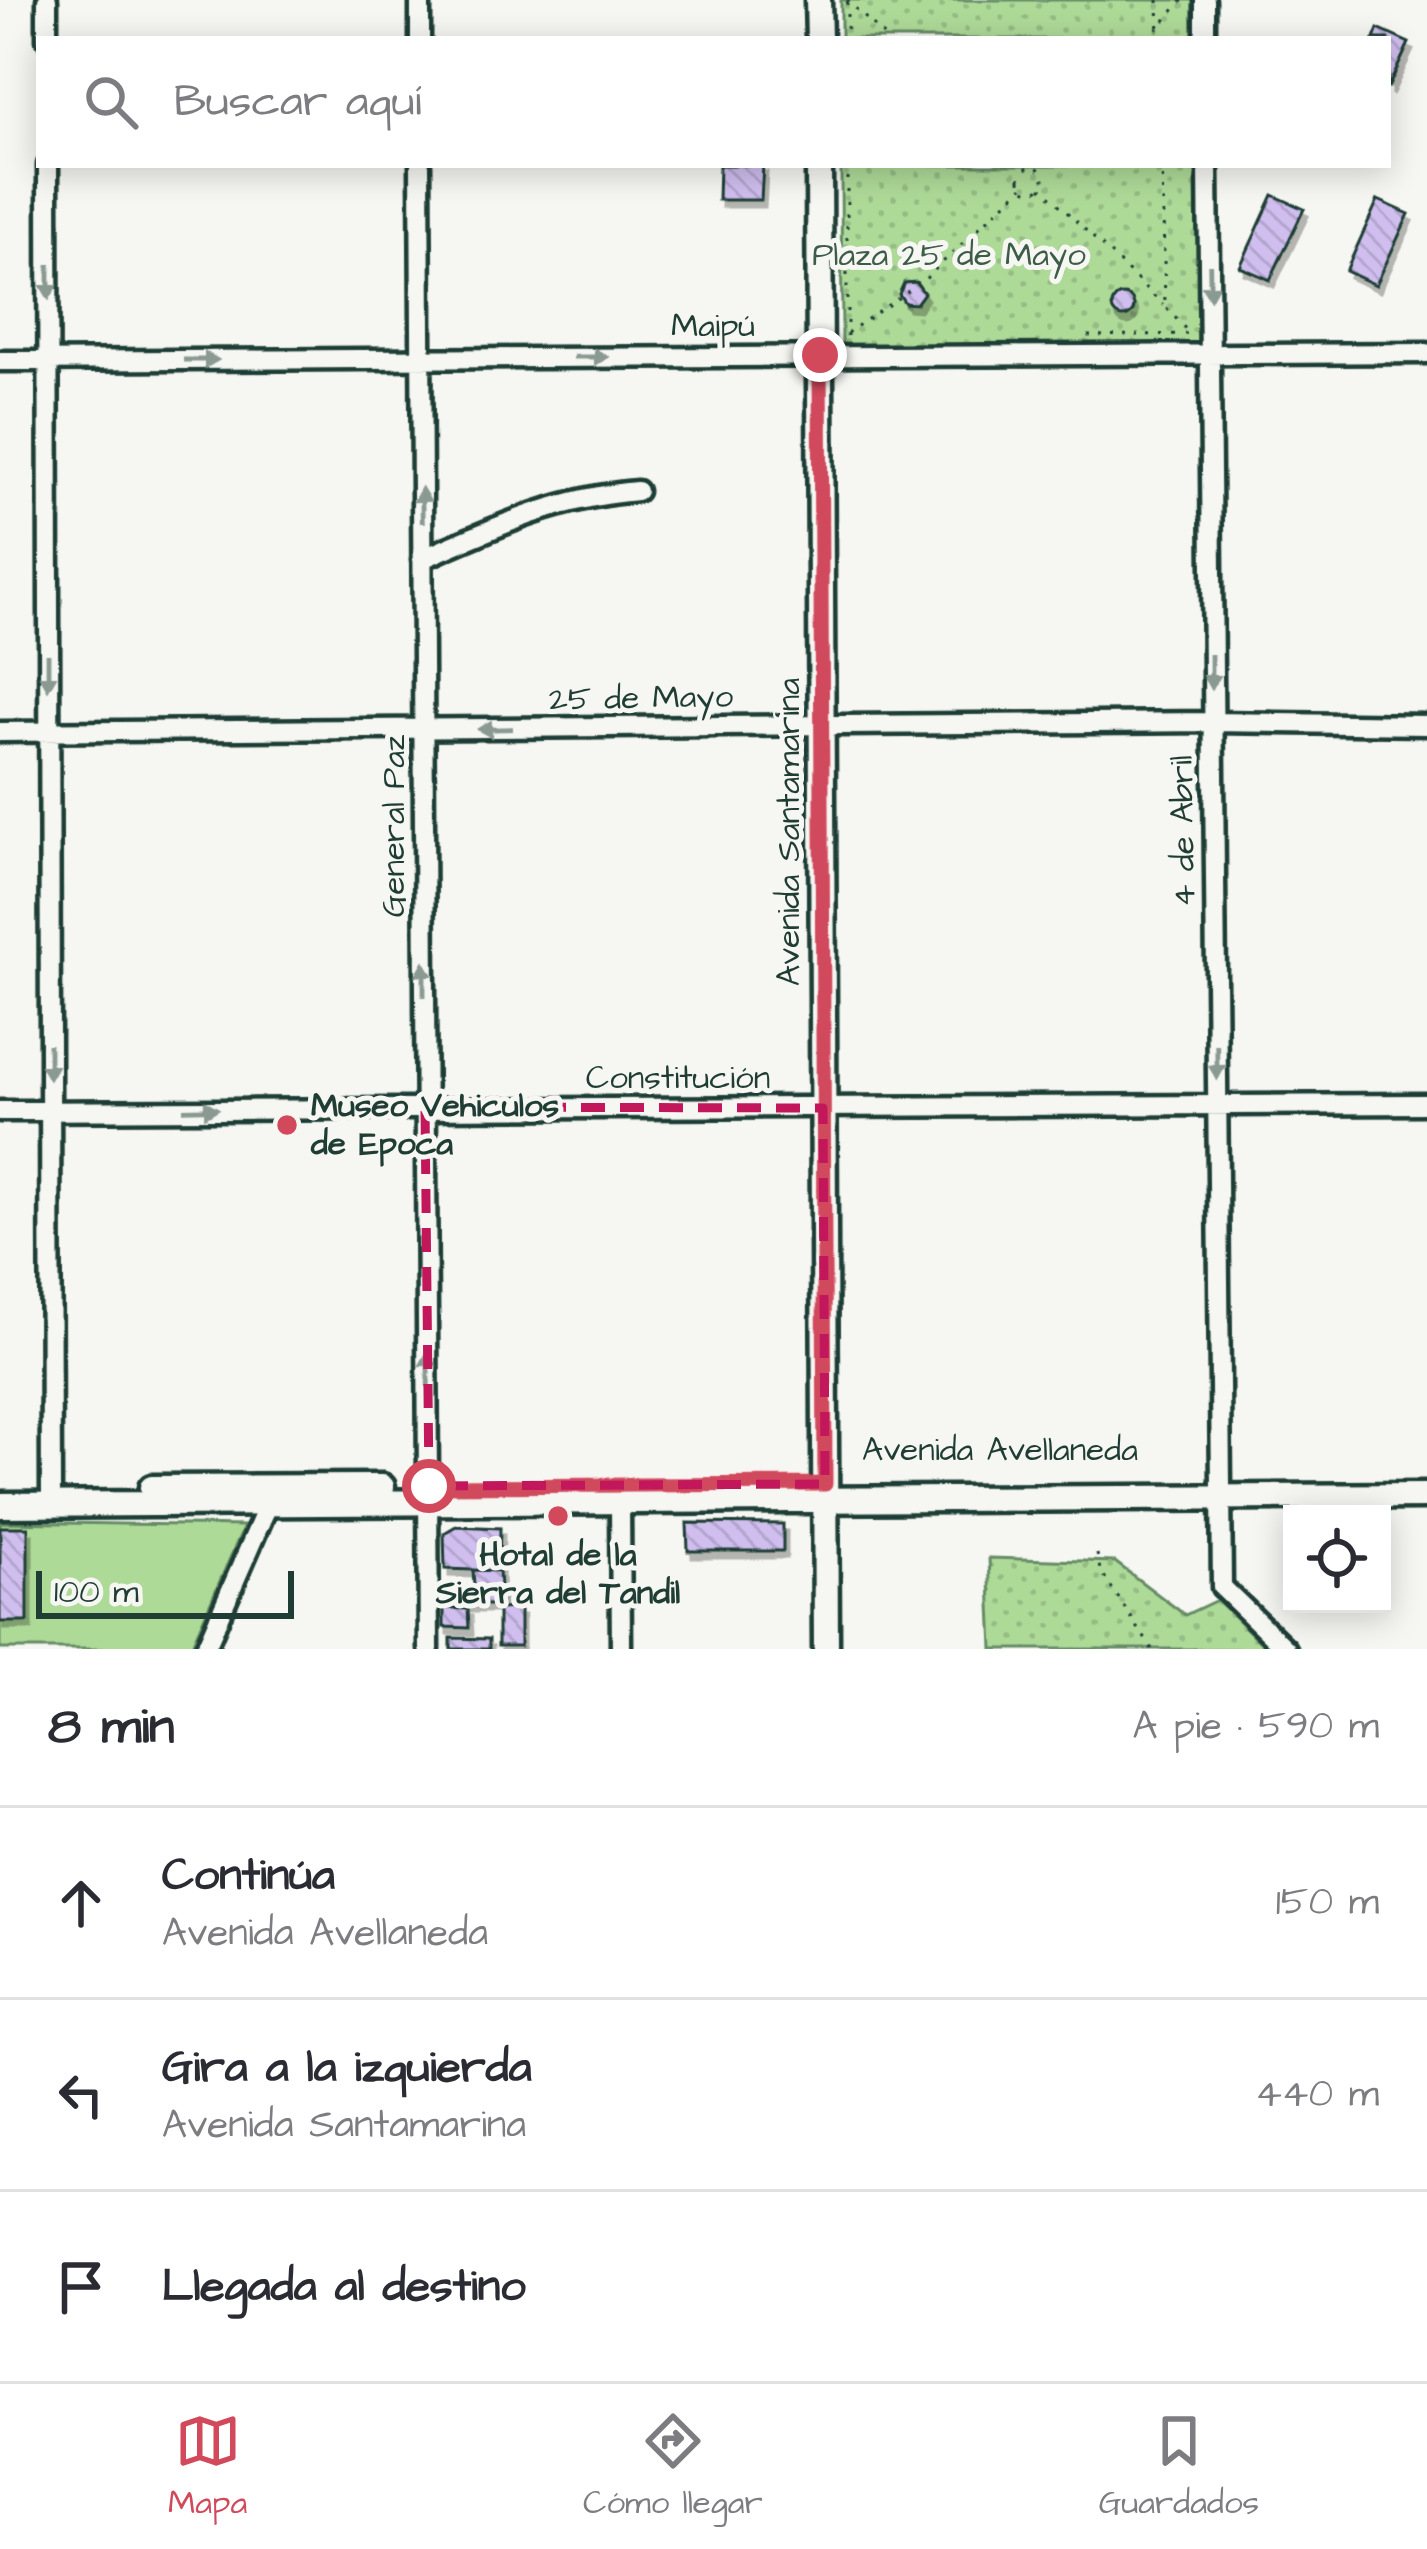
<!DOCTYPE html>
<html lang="es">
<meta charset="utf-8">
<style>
body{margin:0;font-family:"Architects Daughter",sans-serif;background:#f2f2f3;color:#2b2b33}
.controls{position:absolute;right:36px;bottom:36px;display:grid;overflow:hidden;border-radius:0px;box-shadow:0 6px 30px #0003}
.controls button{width:108px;height:108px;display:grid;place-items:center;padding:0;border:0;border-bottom:3px solid #e1e1e2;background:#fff;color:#2b2b33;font:60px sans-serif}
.scale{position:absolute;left:36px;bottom:30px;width:258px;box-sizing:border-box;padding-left:12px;border:6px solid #1f3d34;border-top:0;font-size:33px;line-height:42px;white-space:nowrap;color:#1f3d34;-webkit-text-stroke:9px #f6f6f2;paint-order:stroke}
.stop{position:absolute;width:36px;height:36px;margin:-27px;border:9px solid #d1495b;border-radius:50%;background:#fff}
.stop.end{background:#d1495b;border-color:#fff;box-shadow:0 3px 12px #0008}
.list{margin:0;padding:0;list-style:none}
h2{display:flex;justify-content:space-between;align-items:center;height:156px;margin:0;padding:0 48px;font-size:51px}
h2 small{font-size:39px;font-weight:400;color:#7c7c81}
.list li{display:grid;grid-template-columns:78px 1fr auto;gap:36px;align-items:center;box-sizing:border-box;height:192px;padding:0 48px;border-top:3px solid #e1e1e2}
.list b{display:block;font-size:45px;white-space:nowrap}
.list p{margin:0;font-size:39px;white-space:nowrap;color:#7c7c81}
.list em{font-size:39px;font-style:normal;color:#7c7c81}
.icon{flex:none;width:66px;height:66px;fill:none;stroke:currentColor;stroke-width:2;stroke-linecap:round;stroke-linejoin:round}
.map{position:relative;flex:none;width:1427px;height:1649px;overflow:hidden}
.search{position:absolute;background:#fff;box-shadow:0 6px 30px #0003;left:36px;right:36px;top:36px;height:132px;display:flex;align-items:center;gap:30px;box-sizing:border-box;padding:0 42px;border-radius:0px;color:#7c7c81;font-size:45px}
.sheet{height:732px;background:#fff}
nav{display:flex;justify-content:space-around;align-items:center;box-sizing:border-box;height:168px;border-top:3px solid #e1e1e2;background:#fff;font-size:33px;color:#7c7c81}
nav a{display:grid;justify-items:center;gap:6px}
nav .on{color:#d1495b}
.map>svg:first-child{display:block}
.green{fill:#aeda98;stroke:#668c66;stroke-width:3}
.park{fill:url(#park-dots);stroke:#668c66;stroke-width:3}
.building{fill:url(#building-back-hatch);stroke:#1f3d34;stroke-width:3;filter:url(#shadow)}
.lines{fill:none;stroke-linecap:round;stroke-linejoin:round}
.minor-casing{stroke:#1f3d34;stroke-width:27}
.secondary-casing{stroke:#1f3d34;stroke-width:33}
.path{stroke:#1f3d34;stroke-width:3;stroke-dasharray:3 9;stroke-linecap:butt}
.minor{stroke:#f6f6f2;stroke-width:18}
.secondary{stroke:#f6f6f2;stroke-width:24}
.oneway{fill:#8a9a93}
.route{stroke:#d1495b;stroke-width:15}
.marked{fill:none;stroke:#c2185b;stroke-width:9;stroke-dasharray:24 15;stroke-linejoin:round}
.poi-dot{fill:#d1495b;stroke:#f6f6f2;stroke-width:4.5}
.labels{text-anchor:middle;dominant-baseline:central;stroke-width:10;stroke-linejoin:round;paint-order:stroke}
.park-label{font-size:33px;fill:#3c5c48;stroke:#f6f6f2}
.street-label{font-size:33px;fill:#1f3d34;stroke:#f6f6f2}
.poi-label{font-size:33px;font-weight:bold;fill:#1f3d34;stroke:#f6f6f2;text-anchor:start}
</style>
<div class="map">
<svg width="1427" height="1649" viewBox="0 0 1427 1649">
<defs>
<pattern id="park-dots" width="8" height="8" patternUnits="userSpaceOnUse" patternTransform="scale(3)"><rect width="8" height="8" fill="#aeda98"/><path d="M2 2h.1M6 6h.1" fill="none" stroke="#95bc84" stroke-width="1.8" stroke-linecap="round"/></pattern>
<pattern id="building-back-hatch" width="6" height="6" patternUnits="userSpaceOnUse" patternTransform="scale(3)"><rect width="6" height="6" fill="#d0beef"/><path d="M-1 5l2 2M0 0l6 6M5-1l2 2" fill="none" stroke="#b2a4ce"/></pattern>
<filter id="shadow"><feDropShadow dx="4" dy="7" stdDeviation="0" flood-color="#0004"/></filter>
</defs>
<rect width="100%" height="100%" fill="#f6f6f2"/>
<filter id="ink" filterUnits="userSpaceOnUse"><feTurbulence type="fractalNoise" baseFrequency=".00833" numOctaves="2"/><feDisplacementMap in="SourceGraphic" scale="24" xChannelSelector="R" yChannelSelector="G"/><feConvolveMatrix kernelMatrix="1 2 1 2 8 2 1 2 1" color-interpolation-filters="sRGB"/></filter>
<g filter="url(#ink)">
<!-- green -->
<path class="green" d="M 0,1522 L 244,1526 L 190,1649 L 0,1649 Z"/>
<!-- park -->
<path class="park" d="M 841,0 L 1195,0 L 1196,39 L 841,39 Z
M 841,165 L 1197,165 L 1199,348 L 842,344 Z
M 989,1558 L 1115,1562 L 1185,1615 L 1217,1600 L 1267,1649 L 993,1649 Z"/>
<!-- building -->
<path class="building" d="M 1378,29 L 1409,43 L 1388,88 L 1388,39 L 1374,39 Z
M 719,165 L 763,165 L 761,200 L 718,200 Z
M 1273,195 L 1304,209 L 1270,280 L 1240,267 Z
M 1378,200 L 1409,214 L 1376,285 L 1346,271 Z
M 916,282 L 924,293 L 916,304 L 905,303 L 899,294 L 904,283 Z
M1112 306a11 11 0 1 1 22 0a11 11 0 1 1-22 0Z
M 687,1523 L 783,1524 L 783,1551 L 688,1551 Z
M 456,1526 L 500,1528 L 499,1571 L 445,1569 L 444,1533 Z
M 0,1527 L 28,1527 L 28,1622 L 0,1622 Z
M 473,1570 L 499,1571 L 501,1605 L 445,1605 L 447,1587 L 474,1587 Z
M 444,1608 L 468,1609 L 469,1628 L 444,1627 Z
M 520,1608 L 520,1646 L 498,1646 L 498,1609 Z
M 451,1638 L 489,1639 L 489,1649 L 451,1649 Z"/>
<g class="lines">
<defs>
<path id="minor" d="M 47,0 L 47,39
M 420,0 L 420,39
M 1205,0 L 1205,39
M 48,165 L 51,1505
M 420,165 L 429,1649
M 1208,165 L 1222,1587 L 1286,1649
M 0,361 L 1427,353
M 422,559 C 493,528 560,497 637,491
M 0,732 L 1211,722 L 1427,725
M 0,1111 L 1427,1104
M 620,1502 L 621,1649
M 205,1649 L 268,1505"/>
<path id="secondary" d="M 818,0 L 819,39
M 819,165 L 826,1649
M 152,1488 L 382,1487
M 0,1505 L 1427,1496"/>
</defs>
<!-- minor casing -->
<use href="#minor" class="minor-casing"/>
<!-- secondary casing -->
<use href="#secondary" class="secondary-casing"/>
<!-- path -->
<path class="path" d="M 847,0 L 887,39
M 1158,0 L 1159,39
M 847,2 L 847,39
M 1149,39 L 1183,0
M 847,165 L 847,337
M 1162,165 L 1165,306 L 1189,333
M1020 179a12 12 0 1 1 24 0a12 12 0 1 1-24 0Z
M 1041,187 L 1163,305
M 847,333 L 923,281 L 1023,186
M 1088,336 L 1190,334
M 1097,1554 L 1100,1570 L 1152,1649"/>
<!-- minor -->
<use href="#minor" class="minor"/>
<!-- secondary -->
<use href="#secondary" class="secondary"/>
</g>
<!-- one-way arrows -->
<defs><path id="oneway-solid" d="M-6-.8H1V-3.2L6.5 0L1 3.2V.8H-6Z" transform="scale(3)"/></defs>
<g class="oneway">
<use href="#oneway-solid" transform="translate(49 282) rotate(90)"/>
<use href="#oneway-solid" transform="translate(1210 282) rotate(89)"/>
<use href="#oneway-solid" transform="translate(591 357)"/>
<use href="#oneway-solid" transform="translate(201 360)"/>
<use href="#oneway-solid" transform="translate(422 505) rotate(-91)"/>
<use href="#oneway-solid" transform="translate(48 672) rotate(90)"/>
<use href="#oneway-solid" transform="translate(1211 672) rotate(90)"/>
<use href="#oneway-solid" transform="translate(495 729) rotate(179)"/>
<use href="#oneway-solid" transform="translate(424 979) rotate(-90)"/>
<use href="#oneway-solid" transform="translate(49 1062) rotate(90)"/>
<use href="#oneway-solid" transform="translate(1217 1062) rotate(89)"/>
<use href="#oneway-solid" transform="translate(201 1109) rotate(-1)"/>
<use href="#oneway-solid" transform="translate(428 1369) rotate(-91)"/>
</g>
</g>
<g class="lines" filter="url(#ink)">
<!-- route -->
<path class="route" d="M 429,1486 L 825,1484 L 820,355"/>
</g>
<!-- marked area -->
<path class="marked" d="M 425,1107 L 823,1108 L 825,1484 L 429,1486 Z"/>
<!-- markers -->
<g class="poi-dot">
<circle cx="287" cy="1125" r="12"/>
<circle cx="558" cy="1516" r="12"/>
</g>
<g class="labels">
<!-- park labels -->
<g class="park-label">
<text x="949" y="255">Plaza 25 de Mayo</text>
</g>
<!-- street labels -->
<g class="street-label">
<text x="713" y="326">Maipú</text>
<text transform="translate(641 698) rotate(-1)">25 de Mayo</text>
<text transform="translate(394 826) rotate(-90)">General Paz</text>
<text transform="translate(1183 831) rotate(-91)">4 de Abril</text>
<text transform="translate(789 832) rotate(-90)">Avenida Santamarina</text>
<text x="678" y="1078">Constitución</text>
<text x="1000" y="1450">Avenida Avellaneda</text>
</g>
<!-- poi labels -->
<g class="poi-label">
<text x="311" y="1106">Museo Vehiculos<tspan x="311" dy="38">de Epoca</tspan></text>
<text x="558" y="1555" text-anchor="middle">Hotal de la<tspan x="558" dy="38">Sierra del Tandil</tspan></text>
</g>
</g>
</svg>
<div class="controls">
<button><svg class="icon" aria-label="locate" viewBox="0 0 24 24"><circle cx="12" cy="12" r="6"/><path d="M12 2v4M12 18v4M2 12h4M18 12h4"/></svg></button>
</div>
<div class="scale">100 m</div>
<div class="stop" style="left:429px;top:1486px"></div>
<div class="stop end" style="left:820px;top:355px"></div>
<div class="search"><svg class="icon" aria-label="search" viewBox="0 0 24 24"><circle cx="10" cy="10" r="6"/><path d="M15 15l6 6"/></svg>Buscar aquí</div>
</div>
<section class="sheet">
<h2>8 min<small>A pie · 590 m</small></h2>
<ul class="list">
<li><svg class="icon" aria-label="ahead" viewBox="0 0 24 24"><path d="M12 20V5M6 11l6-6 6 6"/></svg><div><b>Continúa</b><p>Avenida Avellaneda</p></div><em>150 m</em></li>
<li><svg class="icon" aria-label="left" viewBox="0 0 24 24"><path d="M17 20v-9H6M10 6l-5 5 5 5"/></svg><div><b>Gira a la izquierda</b><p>Avenida Santamarina</p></div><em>440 m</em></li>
<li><svg class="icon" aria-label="arrive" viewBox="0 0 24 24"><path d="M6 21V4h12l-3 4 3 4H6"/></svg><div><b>Llegada al destino</b></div></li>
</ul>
</section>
<nav>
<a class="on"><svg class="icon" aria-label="map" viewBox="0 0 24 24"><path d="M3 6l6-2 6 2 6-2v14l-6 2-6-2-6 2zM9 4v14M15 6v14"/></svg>Mapa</a>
<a><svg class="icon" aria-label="directions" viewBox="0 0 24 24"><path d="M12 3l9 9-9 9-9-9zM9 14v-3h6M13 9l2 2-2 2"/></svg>Cómo llegar</a>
<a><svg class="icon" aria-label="saved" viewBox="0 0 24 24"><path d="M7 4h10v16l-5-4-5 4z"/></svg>Guardados</a>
</nav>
